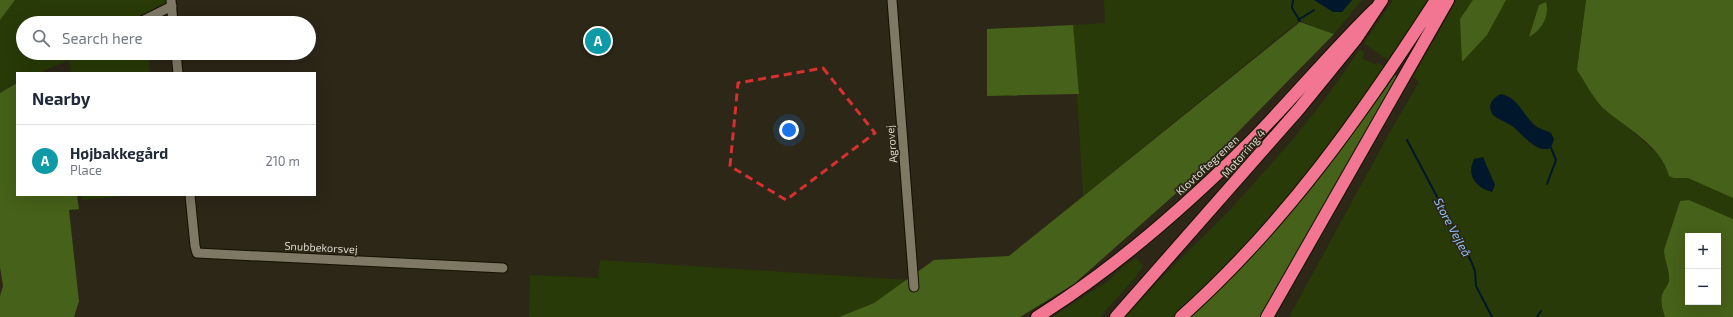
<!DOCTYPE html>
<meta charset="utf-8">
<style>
body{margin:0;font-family:"Exo 2",sans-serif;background:#f2f2f3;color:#1f2937}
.controls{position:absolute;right:12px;bottom:12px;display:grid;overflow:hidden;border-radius:0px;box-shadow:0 4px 16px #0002}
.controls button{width:36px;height:36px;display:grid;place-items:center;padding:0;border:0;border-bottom:1px solid #e0e1e3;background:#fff;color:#1f2937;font:20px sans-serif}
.you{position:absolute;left:789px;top:130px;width:14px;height:14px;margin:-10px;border:3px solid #fff;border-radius:50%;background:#1a73e8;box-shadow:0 0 0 6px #1a73e833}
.badge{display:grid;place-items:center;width:26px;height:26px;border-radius:50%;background:#b45309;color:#fff;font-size:13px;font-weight:700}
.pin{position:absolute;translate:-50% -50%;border:2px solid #fff;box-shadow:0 1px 4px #0006}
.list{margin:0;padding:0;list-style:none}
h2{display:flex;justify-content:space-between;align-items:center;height:52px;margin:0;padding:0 16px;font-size:17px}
h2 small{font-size:13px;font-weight:400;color:#747a83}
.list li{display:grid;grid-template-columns:26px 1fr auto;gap:12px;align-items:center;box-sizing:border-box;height:72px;padding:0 16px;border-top:1px solid #e0e1e3}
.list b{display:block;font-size:15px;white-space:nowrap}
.list p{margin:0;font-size:13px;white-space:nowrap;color:#747a83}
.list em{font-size:13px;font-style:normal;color:#747a83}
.icon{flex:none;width:22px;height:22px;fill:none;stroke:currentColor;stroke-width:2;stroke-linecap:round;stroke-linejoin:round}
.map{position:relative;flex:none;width:1733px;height:317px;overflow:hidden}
.search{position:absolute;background:#fff;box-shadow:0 4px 16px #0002;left:16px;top:16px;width:300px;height:44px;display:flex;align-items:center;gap:10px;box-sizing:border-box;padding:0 14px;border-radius:22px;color:#747a83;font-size:15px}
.panel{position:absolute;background:#fff;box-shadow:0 4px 16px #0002;left:16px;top:72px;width:300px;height:124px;border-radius:0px}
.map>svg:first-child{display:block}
.green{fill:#283a07}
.forest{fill:#466119;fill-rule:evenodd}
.water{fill:#01172b}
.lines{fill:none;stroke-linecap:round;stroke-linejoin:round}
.stream{stroke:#01172b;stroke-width:2}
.minor-casing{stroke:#151003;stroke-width:11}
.highway-casing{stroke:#151003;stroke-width:14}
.minor{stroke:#7e7865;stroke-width:9}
.highway{stroke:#f27591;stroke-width:12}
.marked{fill:none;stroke:#d63130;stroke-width:3;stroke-dasharray:8 5;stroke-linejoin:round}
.labels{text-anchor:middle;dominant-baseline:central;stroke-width:3.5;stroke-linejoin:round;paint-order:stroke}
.street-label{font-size:11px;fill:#dcd9cf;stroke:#2c2717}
.water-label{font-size:12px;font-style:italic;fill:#90c7fc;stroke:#2c2717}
</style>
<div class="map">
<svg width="1733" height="317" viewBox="0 0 1733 317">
<rect width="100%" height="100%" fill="#2c2717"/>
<!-- green -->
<path class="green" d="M 15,0 L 166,0 L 166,4 L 128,23 L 97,23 L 92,16 L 82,23 L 23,23 L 23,53 L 70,53 L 70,59 L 84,53 L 148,53 L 150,73 L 71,73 L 69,60 L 39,73 L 17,73 L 17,83 L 0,93 L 0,20 Z
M 1104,0 L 1362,0 L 1334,34 L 1299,21 L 1083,196 L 1073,25 L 1105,23 Z
M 1393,0 L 1429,0 L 1389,61 L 1364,43 Z
M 1457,0 L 1586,0 L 1577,70 L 1603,107 L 1620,120 L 1660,156 L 1674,178 L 1688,177 L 1733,198 L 1733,219 L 1689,200 L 1680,201 L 1664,250 C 1664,260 1670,270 1669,281 C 1668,286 1663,290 1662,295 C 1660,302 1663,311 1665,317 L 1289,317 L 1391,130 L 1419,82 L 1413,77 Z
M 1360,49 L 1364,52 L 1363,59 L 1374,64 L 1379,63 L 1384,67 C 1323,157 1256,244 1174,317 L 1125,317 L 1167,272 L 1229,211 L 1294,138 L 1328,95 Z
M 82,195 L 138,195 L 82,200 Z
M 1136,258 L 1143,266 L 1135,278 L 1100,317 L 1052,317 L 1107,282 L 1124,266 Z
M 600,260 L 907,280 L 874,303 L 839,317 L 529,317 L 530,275 L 598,278 Z"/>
<!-- forest -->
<path class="forest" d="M 0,0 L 15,0 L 0,20 Z
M 1473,0 L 1506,0 L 1487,35 L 1462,62 L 1460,19 Z
M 1586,0 L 1733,0 L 1733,198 L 1688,178 L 1674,178 L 1669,176 C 1661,145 1626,128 1603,108 C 1593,98 1585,82 1577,70 Z
M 1546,2 C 1550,16 1542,30 1529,37 L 1539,5 Z
M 1300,22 L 1334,34 L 1191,180 L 1074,284 L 1020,317 L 839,317 L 874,303 L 934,260 L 1009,256 Z
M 1073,25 L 1079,94 L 987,96 L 987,29 Z
M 1395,75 L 1399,78 L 1263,317 L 1191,317 C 1270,245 1334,163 1395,75 Z
M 17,83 L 17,195 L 77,195 L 79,209 L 69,210 L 79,301 L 74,317 L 0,317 L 0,296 L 3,286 L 0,267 L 0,93 Z
M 1689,200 L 1733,219 L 1733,317 L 1665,317 C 1663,311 1660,302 1662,295 C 1663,290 1668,286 1669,281 C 1670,270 1664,260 1664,250 L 1680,201 ZM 1688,236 L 1718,236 L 1718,302 L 1688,302 Z"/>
<!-- water -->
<path class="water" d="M 1314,0 L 1352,0 L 1342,12 L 1333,12 Z
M 1501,94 C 1517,97 1523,114 1534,125 C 1539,129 1546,130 1551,133 L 1554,139 L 1551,148 C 1536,154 1522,133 1512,126 C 1506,122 1499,120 1493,115 C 1487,106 1491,99 1501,94 Z
M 1483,157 L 1495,185 L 1492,192 C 1476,187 1466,177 1474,159 Z"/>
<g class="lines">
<!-- stream -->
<path class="stream" d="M 1293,0 L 1292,8 L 1300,21
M 1298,20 L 1314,10
M 1407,140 L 1471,261 L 1475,271 L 1476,286 L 1492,317
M 1547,184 L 1556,160 L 1551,148
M 1537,317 L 1541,311"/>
<defs>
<path id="minor" d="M 171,0 L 173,23
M 892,0 L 914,287
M 138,23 L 172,6
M 176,53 L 178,73
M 70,54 L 72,53
M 190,195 L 195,246 L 197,253 L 503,268"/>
<path id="highway" d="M 1037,317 C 1116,268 1187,205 1252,140 C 1294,97 1332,51 1375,9
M 1116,317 L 1299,109 L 1356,39 L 1382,0
M 1181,317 C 1285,224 1361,116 1436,0
M 1267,317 L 1448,0"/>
</defs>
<!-- minor casing -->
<use href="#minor" class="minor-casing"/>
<!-- highway casing -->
<use href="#highway" class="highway-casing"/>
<!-- minor -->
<use href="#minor" class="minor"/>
<!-- highway -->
<use href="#highway" class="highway"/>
</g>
<!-- marked area -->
<path class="marked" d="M 823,68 L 875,133 L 786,200 L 730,166 L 738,83 Z"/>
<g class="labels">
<!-- street labels -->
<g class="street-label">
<text transform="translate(891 144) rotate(-95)">Agrovej</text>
<text transform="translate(1243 153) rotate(-49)">Motorring 4</text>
<text transform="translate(1207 165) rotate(-43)">Klovtoftegrenen</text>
<text transform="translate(321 247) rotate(3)">Snubbekorsvej</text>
</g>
<!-- water labels -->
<g class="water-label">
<text transform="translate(1453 227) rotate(62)">Store Vejleå</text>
</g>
</g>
</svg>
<div class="controls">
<button>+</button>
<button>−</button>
</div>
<div class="you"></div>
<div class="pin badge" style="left:598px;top:41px;background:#0f9aa8">A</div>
<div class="search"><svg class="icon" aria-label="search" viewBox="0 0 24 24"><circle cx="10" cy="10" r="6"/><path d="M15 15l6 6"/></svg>Search here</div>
<section class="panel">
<h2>Nearby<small></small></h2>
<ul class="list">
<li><span class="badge" style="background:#0f9aa8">A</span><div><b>Højbakkegård</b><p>Place</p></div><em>210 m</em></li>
</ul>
</section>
</div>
